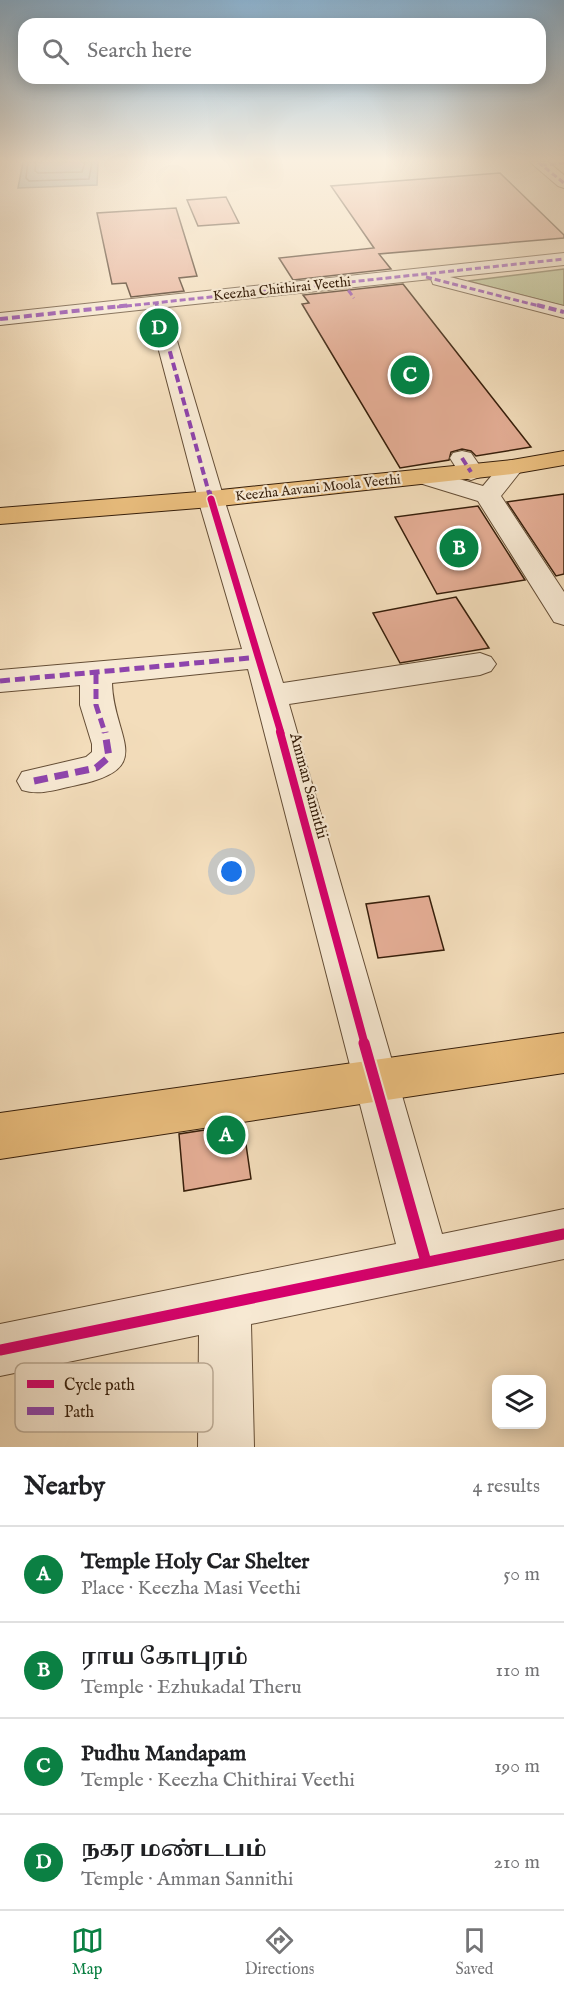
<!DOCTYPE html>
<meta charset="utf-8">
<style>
body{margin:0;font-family:"IM FELL English","Noto Serif Tamil",serif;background:#f2f2f2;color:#202124}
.controls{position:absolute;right:18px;bottom:18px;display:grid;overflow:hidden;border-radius:12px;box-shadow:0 3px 15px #0003}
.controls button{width:54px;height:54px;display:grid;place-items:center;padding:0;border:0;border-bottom:2px solid #e0e0e0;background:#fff;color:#202124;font:30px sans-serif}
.you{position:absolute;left:232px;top:872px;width:21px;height:21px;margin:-15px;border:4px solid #fff;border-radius:50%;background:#1a73e8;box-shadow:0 0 0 9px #1a73e833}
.badge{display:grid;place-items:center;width:39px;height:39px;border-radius:50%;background:#0b8043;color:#fff;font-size:20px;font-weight:700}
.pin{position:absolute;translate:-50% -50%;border:3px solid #fff;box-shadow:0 2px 6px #0006}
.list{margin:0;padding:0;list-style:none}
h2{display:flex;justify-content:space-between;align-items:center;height:78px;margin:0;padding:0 24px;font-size:26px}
h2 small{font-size:20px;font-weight:400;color:#757577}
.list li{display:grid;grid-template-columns:39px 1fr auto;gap:18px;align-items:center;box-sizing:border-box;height:96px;padding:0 24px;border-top:2px solid #e0e0e0}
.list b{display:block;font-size:22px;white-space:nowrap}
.list p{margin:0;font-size:20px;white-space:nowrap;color:#757577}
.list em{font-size:20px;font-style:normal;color:#757577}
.icon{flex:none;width:33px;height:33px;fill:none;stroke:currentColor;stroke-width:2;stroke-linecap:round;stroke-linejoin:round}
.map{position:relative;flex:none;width:564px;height:1447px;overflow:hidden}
.search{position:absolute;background:#fff;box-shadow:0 3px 15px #0003;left:18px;right:18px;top:18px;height:66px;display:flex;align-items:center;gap:15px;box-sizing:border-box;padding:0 21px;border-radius:18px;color:#757577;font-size:22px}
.sheet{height:462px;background:#fff}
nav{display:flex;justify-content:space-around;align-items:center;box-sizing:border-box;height:84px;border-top:2px solid #e0e0e0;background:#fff;font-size:16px;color:#757577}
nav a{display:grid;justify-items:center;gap:3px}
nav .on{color:#0b8043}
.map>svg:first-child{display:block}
.green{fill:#b9c292;stroke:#78704e;stroke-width:1.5}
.water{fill:#a2b8bc;stroke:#777a75;stroke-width:1.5}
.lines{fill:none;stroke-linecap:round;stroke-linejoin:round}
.shore{stroke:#6c6b63;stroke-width:1.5}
.building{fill:#e5ae96;stroke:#361e0a;stroke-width:1.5}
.minor-casing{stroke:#654e36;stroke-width:2}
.major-casing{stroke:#361e0a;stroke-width:2}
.minor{fill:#f7e9d3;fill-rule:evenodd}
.major{fill:#eabe7e;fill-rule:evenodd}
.quiet-far3{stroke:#8e44ad;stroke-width:3;stroke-dasharray:6 3;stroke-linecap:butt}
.quiet-far2{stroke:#8e44ad;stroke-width:4;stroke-dasharray:8 4;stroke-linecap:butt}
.quiet-far1{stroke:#8e44ad;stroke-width:5;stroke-dasharray:10 5;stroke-linecap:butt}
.quiet{stroke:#8e44ad;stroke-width:7;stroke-dasharray:14 7;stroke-linecap:butt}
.cycleway-far2-casing{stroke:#f7e9d3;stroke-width:10}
.cycleway-far1-casing{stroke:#f7e9d3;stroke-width:12}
.cycleway-casing{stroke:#f7e9d3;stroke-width:15}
.cycleway-far2{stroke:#d6006c;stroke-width:7}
.cycleway-far1{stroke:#d6006c;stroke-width:8}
.cycleway{stroke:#d6006c;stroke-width:11}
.labels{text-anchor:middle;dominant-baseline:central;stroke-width:4.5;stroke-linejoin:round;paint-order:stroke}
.far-street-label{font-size:14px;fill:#361e0a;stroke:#f7e9d3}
.street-label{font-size:16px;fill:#361e0a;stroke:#f7e9d3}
.key{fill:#f7e9d3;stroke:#bdac97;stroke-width:1.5}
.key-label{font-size:16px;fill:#361e0a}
</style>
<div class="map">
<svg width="564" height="1447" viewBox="0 0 564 1447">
<rect width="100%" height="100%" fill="#f3ddbb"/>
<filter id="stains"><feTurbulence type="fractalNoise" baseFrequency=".00333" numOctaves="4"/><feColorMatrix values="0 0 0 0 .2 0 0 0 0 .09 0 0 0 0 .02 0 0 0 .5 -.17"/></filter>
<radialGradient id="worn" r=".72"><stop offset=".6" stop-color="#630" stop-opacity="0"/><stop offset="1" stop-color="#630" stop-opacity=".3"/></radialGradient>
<!-- green -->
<path class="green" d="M 564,269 L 564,306 L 468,281 Z"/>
<!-- water -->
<path class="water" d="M 23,162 L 98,162 L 97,185 L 18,188 Z"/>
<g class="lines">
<!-- shore -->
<path class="shore" d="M 28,162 L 26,178 L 29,181 L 89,179 L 92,162
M 36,162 L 35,171 L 38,173 L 82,172 L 85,162"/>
</g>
<!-- building -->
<path class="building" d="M 500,173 L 564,235 L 564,238 L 379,254 L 391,269 L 293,280 L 279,258 L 374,248 L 331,186 Z
M 226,197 L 239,223 L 198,226 L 187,200 Z
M 176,208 L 197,276 L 179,278 L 184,291 L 131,297 L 126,283 L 112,284 L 97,213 Z
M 403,284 L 531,447 L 476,456 L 471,451 L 462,449 L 451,452 L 449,460 L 400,468 L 302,304 L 309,303 L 303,295 Z
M 564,494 L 564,574 L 556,576 L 507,502 Z
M 478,506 L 525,580 L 437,594 L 395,517 Z
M 456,597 L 489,648 L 400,663 L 373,613 Z
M 429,896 L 444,950 L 378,958 L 366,904 Z
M 243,1124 L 251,1179 L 184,1191 L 179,1134 Z"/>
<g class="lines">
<defs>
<path id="minor" d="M 530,162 L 548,162 L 564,175 L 564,188 L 558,186 Z
M 564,253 L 564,265 L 450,277 L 564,306 L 564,318 L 433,284 L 431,279 L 167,307 L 224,499 L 283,683 L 480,653 L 491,657 L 496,664 L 491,671 L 480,675 L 289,704 L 442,1234 L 564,1209 L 564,1259 L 251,1324 L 254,1447 L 198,1447 L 199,1335 L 0,1376 L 0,1324 L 396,1244 L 248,669 L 112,683 C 113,738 158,768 77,785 C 58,789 40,796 22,790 L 17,781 L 22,772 L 86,757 L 92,752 L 92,744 L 80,705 L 80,685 L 0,692 L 0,670 L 242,649 L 198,499 L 148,309 L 0,325 L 0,313 Z
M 462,451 L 471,453 L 484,472 L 480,477 L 471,480 L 462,477 L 450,458 L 453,453 Z
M 512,460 L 521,462 L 524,467 L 501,496 L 564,592 L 564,625 L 554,622 L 478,501 L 416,482 L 412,477 L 416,472 L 425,469 L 483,486 L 503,462 Z"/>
<path id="major" d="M 564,451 L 564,465 L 512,474 L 211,507 L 0,524 L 0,508 L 211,491 L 512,460 Z
M 564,1033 L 564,1073 L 0,1159 L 0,1113 Z"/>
</defs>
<!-- minor casing -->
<use href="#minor" class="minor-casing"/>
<!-- major casing -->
<use href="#major" class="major-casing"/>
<!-- minor -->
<use href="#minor" class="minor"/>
<!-- major -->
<use href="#major" class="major"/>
<!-- quiet-far3 -->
<path class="quiet-far3" d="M 538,162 L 564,183
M 541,165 L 564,163
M 426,277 L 543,307
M 343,283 L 354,298
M 156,302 L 157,307
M 117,307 L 564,259"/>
<!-- quiet-far2 -->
<path class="quiet-far2" d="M 157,305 L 209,493
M 537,305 L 564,312
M 0,319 L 131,305
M 462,458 L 471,472"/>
<!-- quiet-far1 -->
<path class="quiet-far1" d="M 209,491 L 211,499
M 96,674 L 96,705 L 105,733
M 0,681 L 260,657"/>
<!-- quiet -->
<path class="quiet" d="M 34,781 L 96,768 L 109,757 L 105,732"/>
<defs>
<path id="cycleway-far2" d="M 211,499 L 281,733"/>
<path id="cycleway-far1" d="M 280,732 L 365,1045"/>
<path id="cycleway" d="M 364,1043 L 426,1262
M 0,1350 L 564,1234"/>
</defs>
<!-- cycleway-far2 casing -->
<use href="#cycleway-far2" class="cycleway-far2-casing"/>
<!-- cycleway-far1 casing -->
<use href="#cycleway-far1" class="cycleway-far1-casing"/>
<!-- cycleway casing -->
<use href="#cycleway" class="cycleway-casing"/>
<!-- cycleway-far2 -->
<use href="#cycleway-far2" class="cycleway-far2"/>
<!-- cycleway-far1 -->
<use href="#cycleway-far1" class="cycleway-far1"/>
<!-- cycleway -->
<use href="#cycleway" class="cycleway"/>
</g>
<!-- sky -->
<linearGradient id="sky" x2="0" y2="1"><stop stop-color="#8cb6d6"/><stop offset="0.44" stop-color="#faf0e0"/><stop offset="1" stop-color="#faf0e0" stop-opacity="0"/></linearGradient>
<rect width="564" height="365" fill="url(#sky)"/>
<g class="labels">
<!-- far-street labels -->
<g class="far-street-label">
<text transform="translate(282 289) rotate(-6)">Keezha Chithirai Veethi</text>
<text transform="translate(318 488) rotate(-6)">Keezha Aavani Moola Veethi</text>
</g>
<!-- street labels -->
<g class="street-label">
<text transform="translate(308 786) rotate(75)">Amman Sannithi</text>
</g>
</g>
<!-- legend -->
<rect x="15" y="1363" width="198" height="69" rx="9" class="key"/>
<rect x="27" y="1380" width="27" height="8" fill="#d6006c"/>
<rect x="27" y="1407" width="27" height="8" fill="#8e44ad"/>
<g class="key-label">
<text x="64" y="1390">Cycle path</text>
<text x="64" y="1417">Path</text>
</g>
<rect width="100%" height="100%" filter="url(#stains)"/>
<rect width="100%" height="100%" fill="url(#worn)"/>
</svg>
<div class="controls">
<button><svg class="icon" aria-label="layers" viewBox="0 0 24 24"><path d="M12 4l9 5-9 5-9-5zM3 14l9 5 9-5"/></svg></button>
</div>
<div class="you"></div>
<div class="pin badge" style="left:226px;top:1135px">A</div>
<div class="pin badge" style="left:459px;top:548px">B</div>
<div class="pin badge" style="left:410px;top:375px">C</div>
<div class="pin badge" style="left:159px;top:328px">D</div>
<div class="search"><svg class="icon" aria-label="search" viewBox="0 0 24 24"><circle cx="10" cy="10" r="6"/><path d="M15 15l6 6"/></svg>Search here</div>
</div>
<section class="sheet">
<h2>Nearby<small>4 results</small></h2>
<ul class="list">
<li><span class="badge">A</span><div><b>Temple Holy Car Shelter</b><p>Place · Keezha Masi Veethi</p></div><em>50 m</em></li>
<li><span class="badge">B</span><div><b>ராய கோபுரம்</b><p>Temple · Ezhukadal Theru</p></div><em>110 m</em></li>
<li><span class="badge">C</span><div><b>Pudhu Mandapam</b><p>Temple · Keezha Chithirai Veethi</p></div><em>190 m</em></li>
<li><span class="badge">D</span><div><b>நகர மண்டபம்</b><p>Temple · Amman Sannithi</p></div><em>210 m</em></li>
</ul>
</section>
<nav>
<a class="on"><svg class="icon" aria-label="map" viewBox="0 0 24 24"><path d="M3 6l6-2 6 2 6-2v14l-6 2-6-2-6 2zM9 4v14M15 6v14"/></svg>Map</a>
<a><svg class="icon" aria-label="directions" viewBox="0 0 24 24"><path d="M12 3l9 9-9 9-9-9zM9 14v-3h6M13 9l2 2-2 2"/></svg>Directions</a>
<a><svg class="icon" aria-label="saved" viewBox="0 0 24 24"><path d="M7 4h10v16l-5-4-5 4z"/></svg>Saved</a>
</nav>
